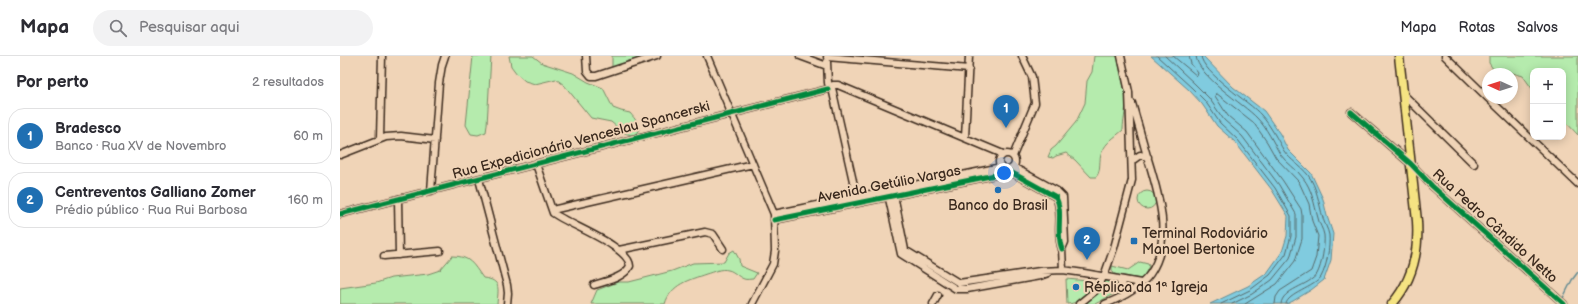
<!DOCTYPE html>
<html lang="pt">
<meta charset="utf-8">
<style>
body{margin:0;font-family:"Balsamiq Sans",sans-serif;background:#f2f2f3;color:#2b2b33}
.controls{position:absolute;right:12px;top:12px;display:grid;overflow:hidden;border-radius:8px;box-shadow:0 2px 10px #0003}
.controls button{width:36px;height:36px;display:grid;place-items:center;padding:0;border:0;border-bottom:1px solid #e1e1e2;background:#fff;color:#2b2b33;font:20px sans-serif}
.compass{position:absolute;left:1142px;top:12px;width:36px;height:36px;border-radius:50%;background:#fff;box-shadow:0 2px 10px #0003;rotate:273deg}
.you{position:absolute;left:664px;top:117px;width:14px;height:14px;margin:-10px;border:3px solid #fff;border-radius:50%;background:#1a73e8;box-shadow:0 0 0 6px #1a73e833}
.badge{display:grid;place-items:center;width:26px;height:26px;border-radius:50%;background:#1f6fb2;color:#fff;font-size:13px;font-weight:700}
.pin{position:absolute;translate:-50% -33px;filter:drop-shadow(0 1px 2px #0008)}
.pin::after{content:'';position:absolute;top:21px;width:14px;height:12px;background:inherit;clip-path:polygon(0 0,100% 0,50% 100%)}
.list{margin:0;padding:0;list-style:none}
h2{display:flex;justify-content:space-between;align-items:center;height:52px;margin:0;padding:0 16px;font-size:17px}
h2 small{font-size:13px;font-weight:400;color:#7c7c81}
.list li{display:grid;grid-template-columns:26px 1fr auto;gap:12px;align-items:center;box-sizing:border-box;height:56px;margin:0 8px 8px;padding:0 8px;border:1px solid #e1e1e2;border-radius:16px}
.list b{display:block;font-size:15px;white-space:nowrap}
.list p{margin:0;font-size:13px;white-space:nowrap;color:#7c7c81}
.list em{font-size:13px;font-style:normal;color:#7c7c81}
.icon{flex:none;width:22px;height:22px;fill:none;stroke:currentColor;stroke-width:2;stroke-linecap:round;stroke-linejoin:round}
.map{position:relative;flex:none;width:1238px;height:248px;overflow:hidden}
header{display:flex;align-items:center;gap:24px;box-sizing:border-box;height:56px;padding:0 20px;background:#fff;border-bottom:1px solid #e1e1e2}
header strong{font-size:19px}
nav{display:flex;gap:22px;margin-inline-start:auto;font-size:14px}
.search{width:280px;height:36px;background:#f2f2f3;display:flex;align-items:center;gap:10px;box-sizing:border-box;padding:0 14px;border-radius:22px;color:#7c7c81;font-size:15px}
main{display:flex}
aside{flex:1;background:#fff}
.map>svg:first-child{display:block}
.green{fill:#b5ebad;stroke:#788a66}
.water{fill:#80cbdf;stroke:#648b92}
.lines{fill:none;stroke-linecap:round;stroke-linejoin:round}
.shore{stroke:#576a6b;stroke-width:1}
.stream{stroke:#648b92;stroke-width:1.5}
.minor-casing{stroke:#3b2a1e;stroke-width:9}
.major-casing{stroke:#3b2a1e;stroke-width:11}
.minor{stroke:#f0d4b7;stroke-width:6}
.major{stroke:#f5e382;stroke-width:8}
.cycleway-casing{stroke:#f0d4b7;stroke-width:8}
.cycleway{stroke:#00873e;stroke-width:5}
.poi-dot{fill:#1f6fb2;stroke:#f0d4b7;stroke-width:1.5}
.labels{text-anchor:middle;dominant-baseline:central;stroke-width:4;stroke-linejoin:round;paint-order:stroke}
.street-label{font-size:14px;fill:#3b2a1e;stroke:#f0d4b7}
.poi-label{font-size:14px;fill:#3b2a1e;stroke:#f0d4b7;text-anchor:start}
</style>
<header>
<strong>Mapa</strong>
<div class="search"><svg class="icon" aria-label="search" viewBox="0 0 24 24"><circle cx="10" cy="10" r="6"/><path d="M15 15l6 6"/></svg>Pesquisar aqui</div>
<nav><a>Mapa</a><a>Rotas</a><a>Salvos</a></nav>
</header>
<main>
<aside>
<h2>Por perto<small>2 resultados</small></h2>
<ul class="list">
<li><span class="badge">1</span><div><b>Bradesco</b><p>Banco · Rua XV de Novembro</p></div><em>60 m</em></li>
<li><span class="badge">2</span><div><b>Centreventos Galliano Zomer</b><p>Prédio público · Rua Rui Barbosa</p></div><em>160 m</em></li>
</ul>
</aside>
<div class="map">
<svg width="1238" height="248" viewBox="0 0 1238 248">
<rect width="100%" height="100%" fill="#f0d4b7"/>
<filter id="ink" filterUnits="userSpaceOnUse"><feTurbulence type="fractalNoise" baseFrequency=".025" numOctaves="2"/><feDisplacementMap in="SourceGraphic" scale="8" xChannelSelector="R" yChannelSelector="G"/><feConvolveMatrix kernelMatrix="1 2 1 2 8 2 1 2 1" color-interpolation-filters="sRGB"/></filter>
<g filter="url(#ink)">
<!-- green -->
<path class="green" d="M 133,0 L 151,0 L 147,69 L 146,76 L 138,79 L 131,78 L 126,69 Z
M 169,0 L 193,0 L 202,7 L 233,17 L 248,26 L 263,32 L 273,52 L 281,55 L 290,57 C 295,63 301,69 298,77 L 292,79 L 284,77 L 271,66 L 251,62 L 224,29 L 216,23 L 195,28 L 185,25 L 177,18 L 171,10 Z
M 272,0 L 306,0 L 306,2 L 272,13 Z
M 754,0 L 778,0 C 779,13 783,24 785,37 C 788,49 783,62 783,74 C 775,81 766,86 762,96 C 758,104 762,114 756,121 L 751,121 L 735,104 L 726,97 L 716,100 L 713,102 L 708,101 L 711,94 L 716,90 L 736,66 L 745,47 L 747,25 L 752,16 Z
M 1149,0 L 1238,0 L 1238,79 L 1223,63 L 1223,15 L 1193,15 L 1193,34 L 1183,20 L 1162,14 L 1155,16 L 1149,7 Z
M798 144a9 9 0 1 1 18 0a9 9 0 1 1-18 0Z
M 394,194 L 399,203 L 400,210 L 417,217 L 413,223 C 411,223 406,224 404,223 C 398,221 394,215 388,214 C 381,212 373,216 366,218 C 349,224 331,228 325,248 L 251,248 L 257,234 L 278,226 L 289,226 L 332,215 L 353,207 L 384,206 L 389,197 Z
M 112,200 C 130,200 133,208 143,222 C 162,224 158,233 157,248 L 0,248 L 0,232 L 36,227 L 51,222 L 88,218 L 100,214 Z
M 800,206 L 808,208 L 809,210 L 803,222 L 800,223 L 774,218 L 772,214 L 772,210 L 788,214 Z
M 726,223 L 749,225 L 753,228 L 753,233 C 746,239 738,248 727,248 Z
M 764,225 L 778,227 L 780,232 L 779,235 L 755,248 L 745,248 L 755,239 Z"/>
<!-- water -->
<path class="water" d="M 811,0 L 863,0 L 893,31 L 924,55 L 940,78 L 948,94 L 971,117 L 983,143 L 987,160 L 993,178 L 991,204 L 984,224 L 971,234 L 953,245 L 947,248 L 870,248 L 908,230 L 927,217 L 942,196 L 947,180 L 948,160 L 932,134 L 895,86 L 877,70 L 862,48 L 849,34 Z"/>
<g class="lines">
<!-- shore -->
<path class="shore" d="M 817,0 L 852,32 L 865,45 L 880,67 L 898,84 L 935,132 L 951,160 L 951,180 L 946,198 L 930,219 L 910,234 L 881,248
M 825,0 L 855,28 L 869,42 L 884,64 L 902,80 L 939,129 L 956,158 L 956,181 L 950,202 L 932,224 L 912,238 L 892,248
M 833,0 L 857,20 L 858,17 L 851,8 L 849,0
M 856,0 C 857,20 904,48 917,62 C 927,72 933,86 940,98 C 946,107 957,113 963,122 C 972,133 974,148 978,162 C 979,168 983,173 984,179 C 985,189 982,209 977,218 C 969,230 942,233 941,248
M 861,0 C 862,17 910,46 921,59 C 931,70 937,83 944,95 C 950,104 961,110 968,119 C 977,131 979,148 983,162 C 984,167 988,173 989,179 C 990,191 987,210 981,221 C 975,231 947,238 946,248
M 905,248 L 937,228 L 955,205 L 962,183 L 962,159 L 961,153 L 943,125 L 907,76 L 888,60 L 875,40 L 876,37 L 913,66 L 927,86 L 936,102 L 959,126 L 969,148 L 972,165 L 978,180 L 976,201 L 971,215 L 940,235 L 936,241 L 935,248"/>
<!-- stream -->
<path class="stream" d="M 1222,244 L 1232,224 L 1238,216"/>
<defs>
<path id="minor" d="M 246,0 L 247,15 L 251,20 L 256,20 L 317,0
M 367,0 L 434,158 L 435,195 L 433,208 L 412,248
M 460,0 L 487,10
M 1105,0 L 1148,42
M 487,1 L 629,13
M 487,6 L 488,27
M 493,29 L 498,29 L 663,98
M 492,32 L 517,143
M 1064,39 L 1134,108
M 1148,42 L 1238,128
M 1011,56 L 1071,108 L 1092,130 L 1224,248
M 40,82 L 42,0
M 625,82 L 629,0
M659 106a8 8 0 1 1 16 0a8 8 0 1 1-16 0Z
M 0,99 L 46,81 L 61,80 L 95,84
M 673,100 L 695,47 L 692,21 L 682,0
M 793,104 L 800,99 L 808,101
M 196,108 L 213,157 C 229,169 289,190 290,210 C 284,222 266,225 254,229
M 673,111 L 717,135 L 723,141 L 725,186 L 722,193 L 723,214
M 139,123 L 167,229 L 168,237 L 167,248
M 553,134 L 565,194 L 619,227 L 700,215 L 723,214 L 744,217 L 801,227
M 91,135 L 99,27 L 102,9 L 105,0
M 548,138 L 561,198 L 616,233 L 627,233 L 700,220 L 708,217
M 58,143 L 59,199
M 212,154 L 413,108
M 0,158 L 488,33
M 434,158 L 661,111
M 434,164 L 660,118 L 667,114 L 716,141 C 724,157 715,177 722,193
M 279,194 L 365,176 L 373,178 L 383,193
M 44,200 L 100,195
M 778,223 L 783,231 L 783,240
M 593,248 L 598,239
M 739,248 L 755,235 L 764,220 L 774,192 L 792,124 L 789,36 L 781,0
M 765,248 C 781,242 800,232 810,218 C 834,183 818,136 807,100 C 802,82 797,65 792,47"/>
<path id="major" d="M 1052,248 C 1073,224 1079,195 1077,165 L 1059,0"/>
</defs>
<!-- minor casing -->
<use href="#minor" class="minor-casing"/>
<!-- major casing -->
<use href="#major" class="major-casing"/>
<!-- minor -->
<use href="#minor" class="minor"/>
<!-- major -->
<use href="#major" class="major"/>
<defs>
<path id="cycleway" d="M 1011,56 L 1071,108 L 1092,130 L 1224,248
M 0,158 L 488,33
M 434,164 L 660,118 L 667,114 L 716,141 C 724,157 715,177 722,193"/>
</defs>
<!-- cycleway casing -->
<use href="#cycleway" class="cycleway-casing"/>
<!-- cycleway -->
<use href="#cycleway" class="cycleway"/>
</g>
</g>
<!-- markers -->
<g class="poi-dot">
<circle cx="658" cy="134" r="4"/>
<rect x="790" y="181" width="8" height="8" rx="2"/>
<circle cx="736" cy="231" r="4"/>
</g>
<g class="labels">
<!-- street labels -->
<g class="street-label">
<text transform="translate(241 84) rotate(-15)">Rua Expedicionário Venceslau Spancerski</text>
<text transform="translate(549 128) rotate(-11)">Avenida Getúlio Vargas</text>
<text transform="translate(1155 170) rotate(42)">Rua Pedro Cândido Netto</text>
</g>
<!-- poi labels -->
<g class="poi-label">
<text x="658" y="149" text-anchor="middle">Banco do Brasil</text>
<text x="802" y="177">Terminal Rodoviário<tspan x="802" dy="16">Manoel Bertonice</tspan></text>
<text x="744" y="231">Réplica da 1ª Igreja</text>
</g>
</g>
</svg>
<div class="controls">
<button>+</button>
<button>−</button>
</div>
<svg class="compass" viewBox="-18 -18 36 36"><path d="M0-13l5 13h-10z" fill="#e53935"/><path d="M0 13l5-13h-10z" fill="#7c7c81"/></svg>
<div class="you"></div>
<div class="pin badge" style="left:666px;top:72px">1</div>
<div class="pin badge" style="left:747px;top:204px">2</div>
</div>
</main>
